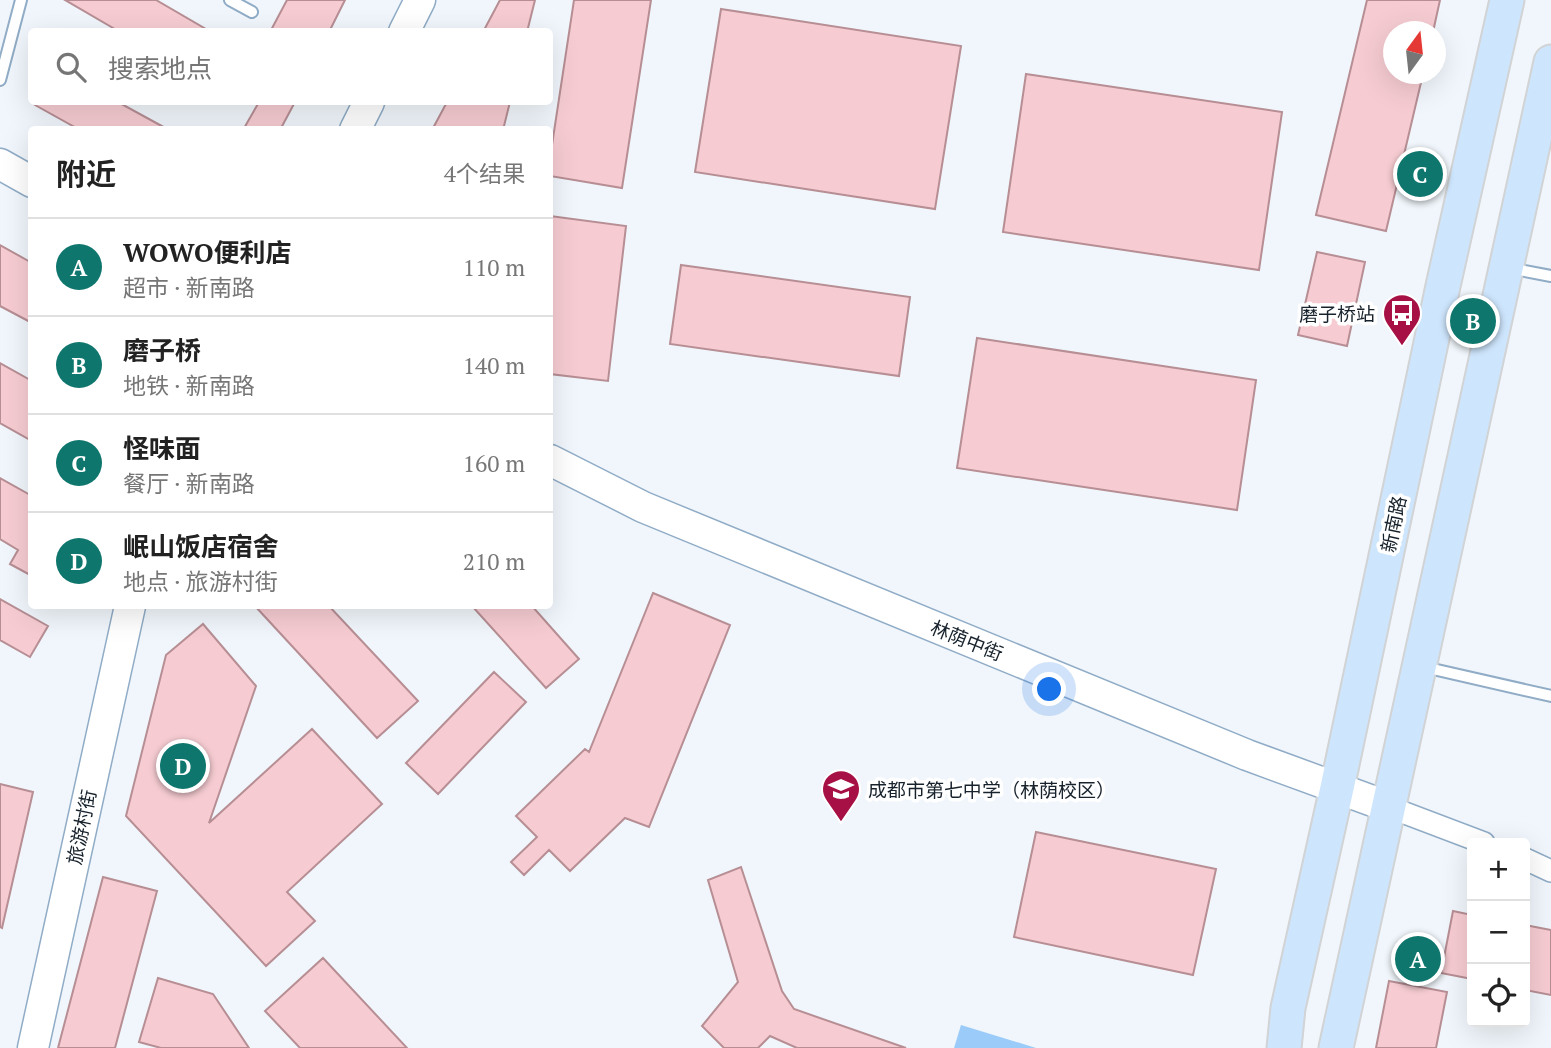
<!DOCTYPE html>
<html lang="zh">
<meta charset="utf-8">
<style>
body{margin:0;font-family:"PT Serif","Noto Sans SC",serif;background:#f6f6f6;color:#222}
.controls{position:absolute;right:21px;bottom:21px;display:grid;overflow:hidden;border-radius:7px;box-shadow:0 7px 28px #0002}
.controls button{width:63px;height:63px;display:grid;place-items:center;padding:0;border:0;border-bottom:2px solid #e0e0e0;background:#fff;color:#222;font:35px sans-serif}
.compass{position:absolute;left:1383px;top:21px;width:63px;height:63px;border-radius:50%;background:#fff;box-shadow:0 7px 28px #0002;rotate:15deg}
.you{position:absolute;left:1050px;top:690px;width:24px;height:24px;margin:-18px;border:5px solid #fff;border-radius:50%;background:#1a73e8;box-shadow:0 0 0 10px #1a73e833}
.badge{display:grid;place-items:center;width:46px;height:46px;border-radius:50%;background:#0f766e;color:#fff;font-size:23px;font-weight:700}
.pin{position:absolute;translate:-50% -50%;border:4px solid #fff;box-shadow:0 2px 7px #0006}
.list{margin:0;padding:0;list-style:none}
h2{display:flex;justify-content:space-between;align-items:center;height:91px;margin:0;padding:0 28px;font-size:30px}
h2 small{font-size:23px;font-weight:400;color:#767676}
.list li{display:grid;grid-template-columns:46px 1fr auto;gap:21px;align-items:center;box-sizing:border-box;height:98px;padding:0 28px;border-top:2px solid #e0e0e0}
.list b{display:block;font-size:26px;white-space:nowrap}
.list p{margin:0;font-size:23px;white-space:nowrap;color:#767676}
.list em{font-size:23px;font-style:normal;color:#767676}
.icon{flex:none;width:38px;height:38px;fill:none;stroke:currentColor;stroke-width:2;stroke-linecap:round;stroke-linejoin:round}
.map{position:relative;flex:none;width:1551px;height:1048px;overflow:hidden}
.search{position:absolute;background:#fff;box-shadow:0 7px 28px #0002;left:28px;top:28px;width:525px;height:77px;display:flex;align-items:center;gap:18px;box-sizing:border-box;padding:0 24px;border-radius:7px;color:#767676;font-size:26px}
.panel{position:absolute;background:#fff;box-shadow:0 7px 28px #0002;left:28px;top:126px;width:525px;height:483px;border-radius:7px}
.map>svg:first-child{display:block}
.green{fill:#9bcbf9}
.building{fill:#f6ccd2;stroke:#b68e94;stroke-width:2}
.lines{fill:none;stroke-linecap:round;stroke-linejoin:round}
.lane-casing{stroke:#90acc6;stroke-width:14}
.street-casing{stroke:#90acc6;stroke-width:24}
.secondary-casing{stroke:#90acc6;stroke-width:33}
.primary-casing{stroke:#d1d3d5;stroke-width:37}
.lane{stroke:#fff;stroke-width:10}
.street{stroke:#fff;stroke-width:21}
.secondary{stroke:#fff;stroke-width:30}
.primary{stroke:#cee6fd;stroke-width:33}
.labels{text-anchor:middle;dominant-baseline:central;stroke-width:7;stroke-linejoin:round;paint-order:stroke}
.poi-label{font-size:19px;fill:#17222c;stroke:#fff;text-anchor:end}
.street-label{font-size:19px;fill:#17222c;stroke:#fff}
</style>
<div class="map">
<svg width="1551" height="1048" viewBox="0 0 1551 1048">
<rect width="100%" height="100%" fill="#f0f6fb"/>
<!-- green -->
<path class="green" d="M 961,1025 L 1036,1048 L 954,1048 Z"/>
<!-- building -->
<path class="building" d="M 65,0 L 156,0 L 211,32 L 120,32 Z
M 287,0 L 345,0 L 329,32 L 270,32 Z
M 500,0 L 535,0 L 527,32 L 483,32 Z
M 574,0 L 651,0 L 622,188 L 550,176 L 550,158 Z
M 1367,0 L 1440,0 L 1433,32 L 1394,32 L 1394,74 L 1423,74 L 1386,231 L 1316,215 Z
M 721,9 L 961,46 L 935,209 L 695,172 Z
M 1026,74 L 1282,112 L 1259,270 L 1003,232 Z
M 37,102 L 118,102 L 169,130 L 80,130 L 35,105 Z
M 259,102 L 295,102 L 280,130 L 243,130 Z
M 447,102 L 510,102 L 503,130 L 432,130 Z
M 550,216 L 626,226 L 608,381 L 550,374 Z
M 0,245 L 32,263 L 32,323 L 0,306 Z
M 1317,252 L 1365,262 L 1347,346 L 1298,335 Z
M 681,265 L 910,297 L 899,376 L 670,344 Z
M 977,338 L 1256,380 L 1237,510 L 957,468 Z
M 0,363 L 32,381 L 32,441 L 0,423 Z
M 0,478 L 32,496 L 32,576 L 10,564 L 18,550 L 0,539 Z
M 653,593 L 730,625 L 649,827 L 625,818 L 570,871 L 549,850 L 524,875 L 511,862 L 537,837 L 516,816 L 585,749 L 589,752 Z
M 0,599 L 48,626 L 30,657 L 0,640 Z
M 255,606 L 329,606 L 418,701 L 377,738 Z
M 472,606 L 532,606 L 579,659 L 546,688 Z
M 203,624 L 256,686 L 209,823 L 312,729 L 382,804 L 287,892 L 315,921 L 266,966 L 126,816 L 166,655 Z
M 494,672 L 526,702 L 438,794 L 406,763 Z
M 0,784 L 33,792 L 2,928 L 0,927 Z
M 1036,832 L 1216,869 L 1193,975 L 1014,937 Z
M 741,867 L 782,991 L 794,1009 L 906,1048 L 797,1048 L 770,1036 L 758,1048 L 724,1048 L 702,1026 L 738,982 L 708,880 Z
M 103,877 L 157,891 L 115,1048 L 58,1048 Z
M 1453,911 L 1472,915 L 1472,979 L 1441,973 Z
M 1525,925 L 1551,930 L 1551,995 L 1525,990 Z
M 323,958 L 407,1048 L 300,1048 L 265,1011 Z
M 158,978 L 213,994 L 249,1048 L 161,1048 L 139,1042 Z
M 1389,981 L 1447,992 L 1436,1048 L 1376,1048 Z"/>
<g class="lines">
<defs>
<path id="lane" d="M 230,0 L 252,12
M 0,80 L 21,0
M 1509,268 L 1551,276
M 1424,667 L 1551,696"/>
<path id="street" d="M 1389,807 L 1484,843
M 1525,859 L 1551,871"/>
<path id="secondary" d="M 404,32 L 420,0
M 355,130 L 369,102
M 0,164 L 32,182
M 550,460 L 643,507 L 1247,755 L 1389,807
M 33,1048 L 130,606"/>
<path id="primary" d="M 1284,1048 L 1288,1008 L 1337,788 L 1443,286 L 1507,0
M 1336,1048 L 1551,62"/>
</defs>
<!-- lane casing -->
<use href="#lane" class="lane-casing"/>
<!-- street casing -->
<use href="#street" class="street-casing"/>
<!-- secondary casing -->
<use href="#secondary" class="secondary-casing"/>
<!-- primary casing -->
<use href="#primary" class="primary-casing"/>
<!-- lane -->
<use href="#lane" class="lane"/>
<!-- street -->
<use href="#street" class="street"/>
<!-- secondary -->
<use href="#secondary" class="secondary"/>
<!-- primary -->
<use href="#primary" class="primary"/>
</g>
<!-- icons -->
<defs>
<symbol id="bus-pin" viewBox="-11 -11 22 30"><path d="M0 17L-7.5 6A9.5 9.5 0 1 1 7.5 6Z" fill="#a61045" stroke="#fff"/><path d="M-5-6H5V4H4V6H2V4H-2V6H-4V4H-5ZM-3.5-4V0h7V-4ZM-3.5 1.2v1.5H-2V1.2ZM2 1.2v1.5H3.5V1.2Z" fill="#fff"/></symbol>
<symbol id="school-pin" viewBox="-11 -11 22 30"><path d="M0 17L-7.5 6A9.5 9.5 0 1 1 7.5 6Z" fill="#a61045" stroke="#fff"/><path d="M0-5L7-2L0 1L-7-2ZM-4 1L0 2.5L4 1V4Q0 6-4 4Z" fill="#fff"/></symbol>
</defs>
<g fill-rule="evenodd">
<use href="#bus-pin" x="1380" y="291" width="44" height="60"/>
<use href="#school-pin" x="819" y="767" width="44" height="60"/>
</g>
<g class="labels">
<!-- poi labels -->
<g class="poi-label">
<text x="1375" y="313">磨子桥站</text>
<text x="868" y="789" text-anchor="start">成都市第七中学（林荫校区）</text>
</g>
<!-- street labels -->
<g class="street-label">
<text transform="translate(1393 524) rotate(-78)">新南路</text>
<text transform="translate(967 640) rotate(22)">林荫中街</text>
<text transform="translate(81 827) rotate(-78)">旅游村街</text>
</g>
</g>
</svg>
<div class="controls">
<button>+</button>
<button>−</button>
<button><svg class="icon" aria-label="locate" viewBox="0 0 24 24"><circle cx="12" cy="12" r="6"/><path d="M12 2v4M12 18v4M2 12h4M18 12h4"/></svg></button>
</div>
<svg class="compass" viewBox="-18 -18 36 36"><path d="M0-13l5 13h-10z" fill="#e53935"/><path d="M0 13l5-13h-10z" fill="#767676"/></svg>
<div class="you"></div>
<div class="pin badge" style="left:1418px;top:959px">A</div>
<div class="pin badge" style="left:1473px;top:321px">B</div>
<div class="pin badge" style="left:1420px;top:174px">C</div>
<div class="pin badge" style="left:183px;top:766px">D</div>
<div class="search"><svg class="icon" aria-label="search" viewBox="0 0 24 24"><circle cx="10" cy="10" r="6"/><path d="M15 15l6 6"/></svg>搜索地点</div>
<section class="panel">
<h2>附近<small>4个结果</small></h2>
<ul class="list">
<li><span class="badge">A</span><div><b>WOWO便利店</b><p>超市 · 新南路</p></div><em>110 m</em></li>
<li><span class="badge">B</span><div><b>磨子桥</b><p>地铁 · 新南路</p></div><em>140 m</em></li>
<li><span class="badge">C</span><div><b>怪味面</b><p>餐厅 · 新南路</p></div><em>160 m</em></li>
<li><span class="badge">D</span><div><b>岷山饭店宿舍</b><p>地点 · 旅游村街</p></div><em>210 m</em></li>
</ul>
</section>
</div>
